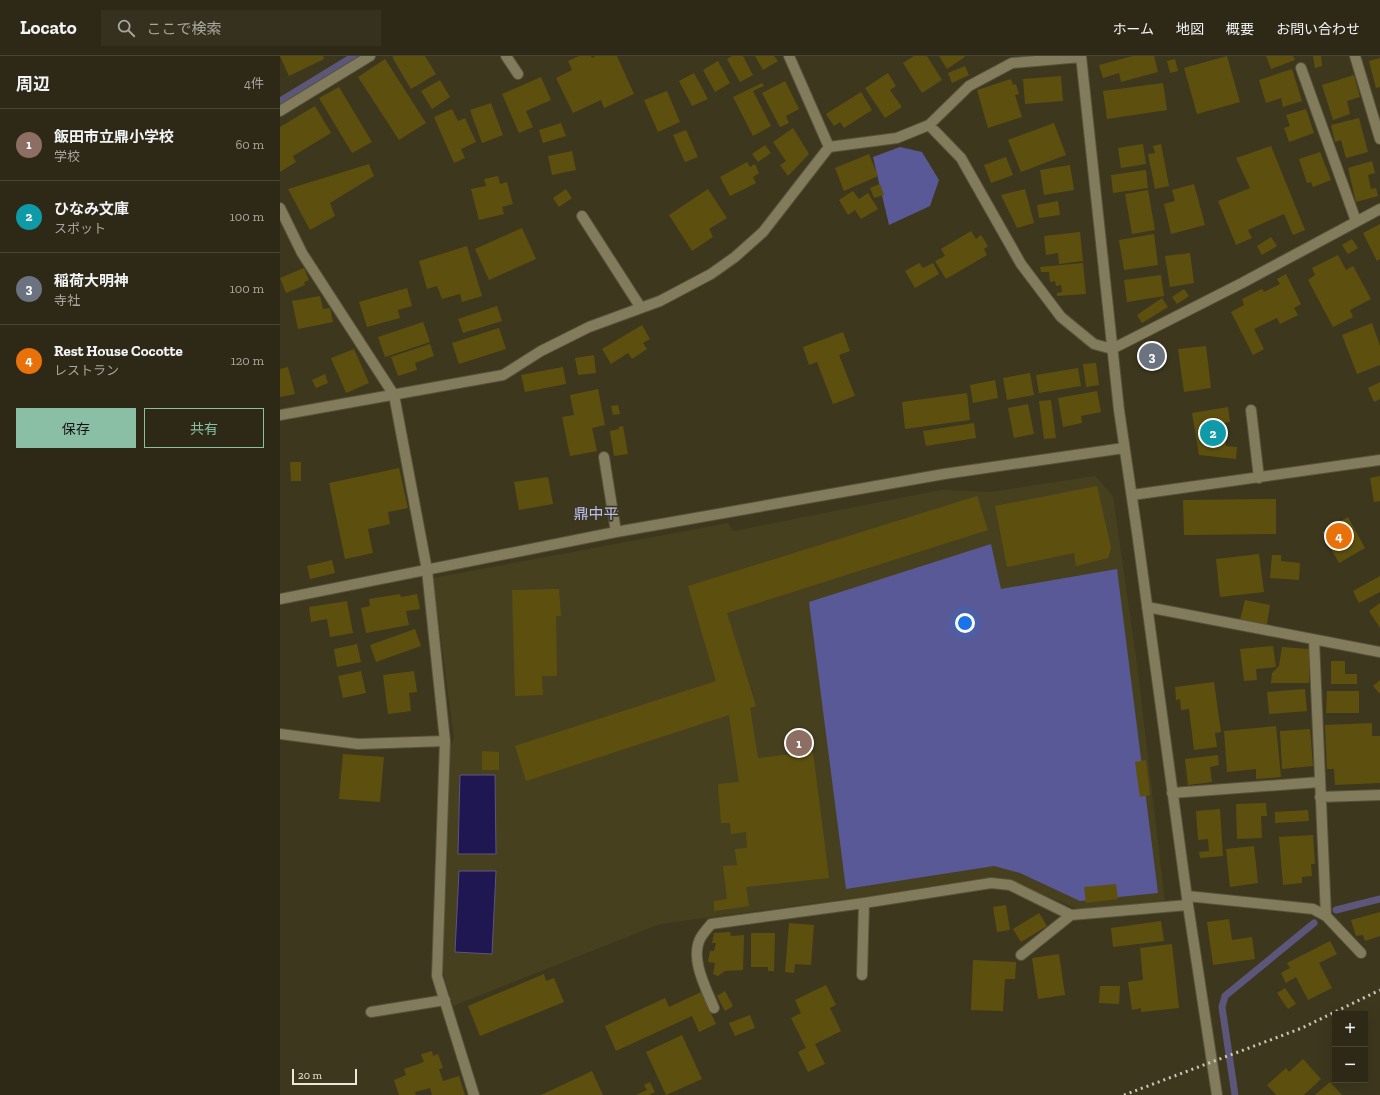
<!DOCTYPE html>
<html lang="ja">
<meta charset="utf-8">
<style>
body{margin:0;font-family:"Zilla Slab","Noto Sans JP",serif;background:#36311f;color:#f1f3f6}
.controls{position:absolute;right:12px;bottom:12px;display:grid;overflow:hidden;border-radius:0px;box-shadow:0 4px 16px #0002}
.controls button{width:36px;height:36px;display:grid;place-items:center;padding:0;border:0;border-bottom:1px solid #494535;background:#2e2916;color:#f1f3f6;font:20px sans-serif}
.scale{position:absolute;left:12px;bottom:10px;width:65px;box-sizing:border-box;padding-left:4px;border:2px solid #ebe8d9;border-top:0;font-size:11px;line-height:14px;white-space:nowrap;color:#ebe8d9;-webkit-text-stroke:3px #3d371e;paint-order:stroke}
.you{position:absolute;left:685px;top:567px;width:14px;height:14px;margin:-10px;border:3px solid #fff;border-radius:50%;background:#1a73e8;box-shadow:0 0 0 6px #1a73e833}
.badge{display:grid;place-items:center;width:26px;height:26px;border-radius:50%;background:#8abfa5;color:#fff;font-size:13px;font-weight:700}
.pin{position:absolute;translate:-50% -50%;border:2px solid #fff;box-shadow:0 1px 4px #0006}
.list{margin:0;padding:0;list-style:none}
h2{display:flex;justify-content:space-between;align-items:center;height:52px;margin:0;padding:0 16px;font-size:17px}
h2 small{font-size:13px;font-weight:400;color:#a7a6a1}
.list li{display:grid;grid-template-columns:26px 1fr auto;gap:12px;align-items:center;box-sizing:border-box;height:72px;padding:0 16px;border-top:1px solid #494535}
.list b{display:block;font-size:15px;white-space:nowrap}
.list p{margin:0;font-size:13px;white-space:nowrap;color:#a7a6a1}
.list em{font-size:13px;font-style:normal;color:#a7a6a1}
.actions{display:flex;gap:8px;padding:12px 16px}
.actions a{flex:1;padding:9px 0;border:1px solid #8abfa5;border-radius:0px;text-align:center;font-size:14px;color:#8abfa5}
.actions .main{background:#8abfa5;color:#111}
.icon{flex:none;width:22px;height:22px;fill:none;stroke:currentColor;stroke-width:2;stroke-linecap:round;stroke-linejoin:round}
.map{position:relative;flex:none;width:1100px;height:1039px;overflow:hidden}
header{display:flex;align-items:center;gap:24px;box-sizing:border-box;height:56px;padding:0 20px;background:#2e2916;border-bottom:1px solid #494535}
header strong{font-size:19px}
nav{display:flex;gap:22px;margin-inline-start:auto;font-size:14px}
.search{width:280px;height:36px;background:#36311f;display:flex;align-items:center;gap:10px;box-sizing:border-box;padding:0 14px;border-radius:0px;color:#a7a6a1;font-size:15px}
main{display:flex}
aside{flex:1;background:#2e2916}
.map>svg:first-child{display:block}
.built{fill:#47401f}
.green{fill:#595997}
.water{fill:#1e1752;stroke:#5c567a}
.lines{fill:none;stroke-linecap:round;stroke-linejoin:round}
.stream{stroke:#5c567a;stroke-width:7}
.building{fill:#5d500f}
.minor-casing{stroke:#59533c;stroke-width:12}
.minor{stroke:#827b5c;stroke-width:10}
.rail{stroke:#cac7b6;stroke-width:3;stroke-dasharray:2 4;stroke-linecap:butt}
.labels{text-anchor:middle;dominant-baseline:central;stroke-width:3.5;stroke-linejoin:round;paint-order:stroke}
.quarter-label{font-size:15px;fill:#bbbef7;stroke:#3d371e}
</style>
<header>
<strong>Locato</strong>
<div class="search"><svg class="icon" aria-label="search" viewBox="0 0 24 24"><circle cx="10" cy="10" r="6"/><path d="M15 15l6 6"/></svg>ここで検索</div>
<nav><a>ホーム</a><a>地図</a><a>概要</a><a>お問い合わせ</a></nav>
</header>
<main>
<aside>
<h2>周辺<small>4件</small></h2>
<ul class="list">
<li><span class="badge" style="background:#8d6e63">1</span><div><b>飯田市立鼎小学校</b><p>学校</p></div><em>60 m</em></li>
<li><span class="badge" style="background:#0f9aa8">2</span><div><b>ひなみ文庫</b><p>スポット</p></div><em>100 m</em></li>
<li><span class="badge" style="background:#6b7280">3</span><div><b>稲荷大明神</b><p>寺社</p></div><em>100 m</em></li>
<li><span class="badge" style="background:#e8710a">4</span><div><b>Rest House Cocotte</b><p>レストラン</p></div><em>120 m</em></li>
</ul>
<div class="actions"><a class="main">保存</a><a>共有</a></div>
</aside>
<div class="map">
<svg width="1100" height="1039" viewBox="0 0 1100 1039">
<rect width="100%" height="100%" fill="#3d371e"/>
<!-- built -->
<path class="built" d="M 815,420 L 833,440 L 857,608 L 885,846 L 798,853 L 732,825 L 710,821 L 581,841 L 380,868 L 173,950 L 162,913 L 169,691 L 174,683 L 153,522 L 448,467 L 453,475 L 661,434 L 710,436 Z"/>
<!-- green -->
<path class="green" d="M 620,91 L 642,96 L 659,124 L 650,150 L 609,169 L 593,101 Z
M 711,488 L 721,533 L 837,513 L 878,837 L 800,845 L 740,817 L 714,810 L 566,833 L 529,546 Z"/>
<!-- water -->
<path class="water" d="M 180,719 L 215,719 L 216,798 L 178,798 Z
M 179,815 L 216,815 L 212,898 L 175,896 Z"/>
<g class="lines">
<!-- stream -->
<path class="stream" d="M 0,45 L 74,0
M 1056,854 L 1100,843
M 955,1039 L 942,951 L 945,940 L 1034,867"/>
</g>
<!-- building -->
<path class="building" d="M 0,0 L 43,0 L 44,3 L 9,20 Z
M 114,0 L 145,0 L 156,18 L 131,33 L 112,1 Z
M 299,0 L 311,0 L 312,2 L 316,0 L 337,0 L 354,38 L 324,52 L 321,44 L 293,57 L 276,22 L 292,14 L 288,5 Z
M 452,0 L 463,0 L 473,19 L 460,26 L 447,3 Z
M 475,0 L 494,0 L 498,5 L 483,14 Z
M 634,0 L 647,0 L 662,24 L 642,37 L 623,7 Z
M 659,0 L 684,0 L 685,1 L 667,13 Z
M 853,0 L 874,0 L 878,16 L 841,26 L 839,17 L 823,22 L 819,9 Z
M 947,0 L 960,46 L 917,58 L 904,12 Z
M 986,0 L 1013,0 L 1015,4 L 991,13 Z
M 1033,0 L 1041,0 L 1042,10 L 1035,12 Z
M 1100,2 L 1100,31 L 1096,32 L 1089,5 Z
M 105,3 L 146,67 L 119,84 L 78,21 Z
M 895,3 L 898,15 L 890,17 L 887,5 Z
M 438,5 L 450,27 L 435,36 L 423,14 Z
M 685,10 L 689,19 L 672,27 L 668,17 Z
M 1012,13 L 1022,45 L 1003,51 L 1001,42 L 986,47 L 979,24 Z
M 414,17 L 428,43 L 412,50 L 399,25 Z
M 608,17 L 616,30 L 610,34 L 622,51 L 605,62 L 585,32 Z
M 1074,19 L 1080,41 L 1067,45 L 1070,58 L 1053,64 L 1042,29 Z
M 781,20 L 783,45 L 745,48 L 743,23 Z
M 261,21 L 271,44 L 246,55 L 253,71 L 239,77 L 222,38 Z
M 731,23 L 733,29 L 736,28 L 739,38 L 735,39 L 742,61 L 708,72 L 697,34 Z
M 160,24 L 170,41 L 152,53 L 141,35 Z
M 505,25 L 519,53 L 506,60 L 509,67 L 500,71 L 482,37 Z
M 482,27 L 484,30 L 473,35 L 491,70 L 473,80 L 453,41 Z
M 883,27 L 887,54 L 827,63 L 823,35 Z
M 59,31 L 92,86 L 72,97 L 39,42 Z
M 387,35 L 400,66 L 378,76 L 364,44 Z
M 581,36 L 592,54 L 564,72 L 560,66 L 554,70 L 546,58 Z
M 211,47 L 223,79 L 202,87 L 190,54 Z
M 35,50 L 51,77 L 13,100 L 16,106 L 0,116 L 0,71 Z
M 172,53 L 178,65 L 185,62 L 196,86 L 181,93 L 185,102 L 174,107 L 154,61 Z
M 1026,53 L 1034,77 L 1009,86 L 1004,72 L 1010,70 L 1006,59 Z
M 1079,62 L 1088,96 L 1066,102 L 1061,84 L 1055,86 L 1051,69 Z
M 281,67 L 286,80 L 263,87 L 259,74 Z
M 774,67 L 786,99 L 741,116 L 728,84 Z
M 513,72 L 529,98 L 508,120 L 500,109 L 506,105 L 493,86 Z
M 406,74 L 418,101 L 405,106 L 393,79 Z
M 863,88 L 866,108 L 841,112 L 838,92 Z
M 881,88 L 889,130 L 875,133 L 868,98 L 875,97 L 873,90 Z
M 485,89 L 491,97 L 478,106 L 472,98 Z
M 991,90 L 1025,174 L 1013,179 L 1004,158 L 968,174 L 972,182 L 956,189 L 938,145 L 970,132 L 956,102 Z
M 292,95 L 296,114 L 272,119 L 268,100 Z
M 1040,96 L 1051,124 L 1033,131 L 1031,126 L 1027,127 L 1019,103 Z
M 589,98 L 598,120 L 564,135 L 555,112 Z
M 726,101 L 733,119 L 711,127 L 704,109 Z
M 1092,105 L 1095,117 L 1088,119 L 1091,133 L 1096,132 L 1098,140 L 1076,146 L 1068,112 Z
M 467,106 L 470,111 L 475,108 L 479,117 L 473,121 L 476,127 L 450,140 L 440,121 Z
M 89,108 L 94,120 L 50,147 L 55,160 L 30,174 L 8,133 Z
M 790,109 L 794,134 L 764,139 L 760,114 Z
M 866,114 L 868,132 L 833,137 L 831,119 Z
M 218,120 L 220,128 L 227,126 L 233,148 L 222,151 L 224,158 L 199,164 L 191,133 L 206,130 L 204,123 Z
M 600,128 L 604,139 L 594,142 L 590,132 Z
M 914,128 L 925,169 L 891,178 L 884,148 L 895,145 L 892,134 Z
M 286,133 L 292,142 L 279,151 L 273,142 Z
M 428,133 L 447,162 L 429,173 L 433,181 L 412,195 L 389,159 Z
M 745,133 L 754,167 L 737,172 L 721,139 Z
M 868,134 L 875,174 L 852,178 L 845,138 Z
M 573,135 L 579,143 L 588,137 L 598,153 L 581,163 L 575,154 L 568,159 L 559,144 Z
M 778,145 L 780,159 L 759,162 L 757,149 Z
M 1100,168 L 1100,203 L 1097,205 L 1083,177 Z
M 242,172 L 256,203 L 209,224 L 195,193 Z
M 691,175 L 696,183 L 701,179 L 708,190 L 704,193 L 707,199 L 666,223 L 655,205 L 665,200 L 661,193 Z
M 800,176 L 803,205 L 779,208 L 778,197 L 766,199 L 764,180 Z
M 874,178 L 878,209 L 844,214 L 839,184 Z
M 991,181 L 997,190 L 982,199 L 977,190 Z
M 1072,183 L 1078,192 L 1068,198 L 1062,189 Z
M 187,190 L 202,240 L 182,246 L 180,238 L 162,243 L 157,230 L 147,233 L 139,205 Z
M 910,197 L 914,227 L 890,231 L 885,200 Z
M 1058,199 L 1066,214 L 1073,210 L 1091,243 L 1070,254 L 1073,261 L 1053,271 L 1028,224 L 1035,219 L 1032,212 Z
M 639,207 L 643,212 L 653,207 L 659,218 L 635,232 L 625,215 Z
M 803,207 L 806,238 L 777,240 L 777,237 L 782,236 L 781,229 L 776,230 L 775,225 L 770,226 L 769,216 L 761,216 L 760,211 Z
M 24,212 L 29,224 L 24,226 L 25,229 L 6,237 L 0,222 Z
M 1006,218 L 1021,248 L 1014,252 L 1018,259 L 1000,268 L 997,262 L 974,273 L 984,293 L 973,299 L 951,256 L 964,249 L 962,243 L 982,233 L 984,236 L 1000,228 L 997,223 Z
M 881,219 L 884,240 L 847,246 L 844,224 Z
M 127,232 L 132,250 L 118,254 L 120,262 L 87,271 L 79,246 Z
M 904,233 L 909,240 L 897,248 L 892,241 Z
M 40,240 L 43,253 L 50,252 L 53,266 L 18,273 L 12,245 Z
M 882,242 L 888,251 L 862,267 L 857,259 Z
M 217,250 L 222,265 L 183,277 L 178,263 Z
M 143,266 L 150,286 L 105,301 L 98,281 Z
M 1092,267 L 1100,290 L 1100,309 L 1077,318 L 1062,279 Z
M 362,269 L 370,283 L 363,287 L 367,293 L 352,303 L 348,297 L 331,308 L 322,293 Z
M 219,272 L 226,293 L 179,308 L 172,287 Z
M 563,276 L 570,295 L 559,299 L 575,340 L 553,348 L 537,306 L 529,309 L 523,291 Z
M 150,288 L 154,300 L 135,307 L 137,314 L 118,320 L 111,301 Z
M 926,290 L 931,332 L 904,336 L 898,293 Z
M 74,293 L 89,327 L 66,337 L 51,302 Z
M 314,299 L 316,317 L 298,319 L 295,302 Z
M 816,307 L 819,329 L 806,331 L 803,308 Z
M 8,311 L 15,338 L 0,341 L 0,313 Z
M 283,311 L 286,328 L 245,336 L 241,319 Z
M 798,312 L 801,330 L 759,337 L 756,319 Z
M 750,317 L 754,339 L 727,344 L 723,322 Z
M 45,318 L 48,327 L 36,332 L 32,324 Z
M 715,324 L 718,342 L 693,347 L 690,329 Z
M 1100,326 L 1100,343 L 1094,346 L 1088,332 Z
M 318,333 L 325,369 L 312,372 L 317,395 L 290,400 L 282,361 L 294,359 L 290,339 Z
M 817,335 L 821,356 L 801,360 L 802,367 L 783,371 L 778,342 Z
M 687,337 L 690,364 L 625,373 L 622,346 Z
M 771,344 L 776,382 L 764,383 L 759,345 Z
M 748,348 L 754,378 L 734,382 L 728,352 Z
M 338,349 L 340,358 L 333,359 L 331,350 Z
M 948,351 L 950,366 L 942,367 L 946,390 L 957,391 L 956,403 L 919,399 L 912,357 Z
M 694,367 L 696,382 L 646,390 L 643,375 Z
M 343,370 L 348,398 L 334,400 L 330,375 L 339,373 L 338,371 Z
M 10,406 L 21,406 L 21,425 L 11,425 Z
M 119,412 L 128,452 L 108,456 L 110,468 L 88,473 L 93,497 L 65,503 L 49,427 Z
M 1100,420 L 1100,445 L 1094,446 L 1090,422 Z
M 268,421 L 273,448 L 239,454 L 234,426 Z
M 817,430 L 831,492 L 828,502 L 796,510 L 794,497 L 727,511 L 715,450 Z
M 697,440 L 708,474 L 447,557 L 476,650 L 470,652 L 478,702 L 533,696 L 549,822 L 466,831 L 469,850 L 434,855 L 434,845 L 447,843 L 443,810 L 457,809 L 455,793 L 467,792 L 466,776 L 451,778 L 450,767 L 441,767 L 438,728 L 459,726 L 449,659 L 246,725 L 235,690 L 436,625 L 408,530 Z
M 996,443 L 996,478 L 904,479 L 903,444 Z
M 1068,461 L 1085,492 L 1059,507 L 1042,476 Z
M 979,498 L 984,536 L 940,541 L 936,503 Z
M 992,499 L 1001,499 L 1001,505 L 1020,507 L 1019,524 L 990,522 Z
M 52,504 L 55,517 L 30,523 L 27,510 Z
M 1100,520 L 1100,536 L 1079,547 L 1073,535 Z
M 279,533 L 281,560 L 276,560 L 277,620 L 262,620 L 263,639 L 235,640 L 232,534 Z
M 120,538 L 121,541 L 137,538 L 140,553 L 126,555 L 129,569 L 86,577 L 81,552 L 90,550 L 89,543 Z
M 965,544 L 990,549 L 986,574 L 959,568 Z
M 67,545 L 73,577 L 50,581 L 47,563 L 31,566 L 29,551 Z
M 1100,547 L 1100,572 L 1089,555 Z
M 135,573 L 141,590 L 96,606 L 90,589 Z
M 77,588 L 81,606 L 57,611 L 54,593 Z
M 993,590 L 996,611 L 976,613 L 977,624 L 964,625 L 960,593 Z
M 1002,591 L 1029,593 L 1029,627 L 991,627 L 992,617 L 999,610 Z
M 1051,605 L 1065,605 L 1065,618 L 1077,618 L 1077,628 L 1051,628 Z
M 81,615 L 86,637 L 63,642 L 58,620 Z
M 134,615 L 137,636 L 129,637 L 131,655 L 108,658 L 103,619 Z
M 1100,624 L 1100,638 L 1093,630 Z
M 934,626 L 941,676 L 935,677 L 937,691 L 914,694 L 909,653 L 901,654 L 900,643 L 896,644 L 895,631 Z
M 1025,633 L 1027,655 L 989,658 L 987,636 Z
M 1047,635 L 1079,635 L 1079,657 L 1046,657 Z
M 1092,667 L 1092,680 L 1100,680 L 1100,727 L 1055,729 L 1054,713 L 1047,713 L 1045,669 Z
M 996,670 L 1001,721 L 976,723 L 976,713 L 947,716 L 944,675 Z
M 1030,673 L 1033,710 L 1002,713 L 1000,675 Z
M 202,695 L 219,696 L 219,714 L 202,714 Z
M 63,698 L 104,701 L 100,746 L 59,743 Z
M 938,699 L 939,709 L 930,711 L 932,726 L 908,729 L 905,703 Z
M 866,704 L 870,739 L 860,741 L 855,706 Z
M 986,747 L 987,760 L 981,760 L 982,782 L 957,783 L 956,748 Z
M 940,753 L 943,800 L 920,802 L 919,796 L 929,795 L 928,783 L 918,784 L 916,755 Z
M 1028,754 L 1029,765 L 995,767 L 995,756 Z
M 1033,779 L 1035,808 L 1031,808 L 1032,820 L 1022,821 L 1022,827 L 1003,829 L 999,781 Z
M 974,790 L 978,827 L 950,831 L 946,793 Z
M 836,828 L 838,843 L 806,847 L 804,831 Z
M 726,849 L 730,874 L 717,876 L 713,851 Z
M 1100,856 L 1100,880 L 1085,885 L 1083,879 L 1076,880 L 1071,864 Z
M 759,857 L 767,870 L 741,886 L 733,873 Z
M 949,863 L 952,884 L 972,881 L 975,903 L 933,909 L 927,866 Z
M 881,865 L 884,885 L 833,891 L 831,872 Z
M 509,867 L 534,869 L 531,909 L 515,908 L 514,917 L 505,916 Z
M 450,876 L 451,880 L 464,879 L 463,914 L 445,915 L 438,920 L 433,918 L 435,907 L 428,906 L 430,895 L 434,895 L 436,887 L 432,887 L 434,877 Z
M 471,877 L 495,877 L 494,915 L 488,915 L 488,911 L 471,911 Z
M 1050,885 L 1057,898 L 1039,907 L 1052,932 L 1028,944 L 1016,921 L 1006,927 L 1001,917 L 1010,912 L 1007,907 Z
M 892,888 L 899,952 L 861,956 L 861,952 L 852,954 L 848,926 L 863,924 L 860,892 Z
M 779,898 L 785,939 L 758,943 L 752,902 Z
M 693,904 L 736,906 L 735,923 L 725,923 L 723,955 L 691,954 Z
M 264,918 L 266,925 L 274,922 L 284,946 L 200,980 L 188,950 Z
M 546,929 L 556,949 L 550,952 L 561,975 L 535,988 L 545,1008 L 528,1016 L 518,996 L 526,992 L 511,962 L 521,957 L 515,944 Z
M 820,930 L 840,930 L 839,948 L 819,947 Z
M 1005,932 L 1016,948 L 1008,953 L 997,937 Z
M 445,935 L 453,950 L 445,955 L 437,940 Z
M 421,936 L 436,968 L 419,976 L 412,960 L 336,995 L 325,970 L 385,942 L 389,951 Z
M 470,959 L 475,972 L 455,980 L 449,967 Z
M 402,979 L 422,1023 L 386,1039 L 366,996 Z
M 152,995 L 153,1000 L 158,998 L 163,1012 L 159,1013 L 163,1025 L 179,1020 L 185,1039 L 152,1039 L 150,1032 L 135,1036 L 136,1039 L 119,1039 L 114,1024 L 126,1019 L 124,1013 L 144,1006 L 141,998 Z
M 1023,1003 L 1041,1023 L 1024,1039 L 996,1039 L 987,1029 L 1006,1012 L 1009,1016 Z
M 312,1015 L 323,1039 L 261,1039 Z
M 370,1026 L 375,1036 L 369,1039 L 356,1039 L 367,1034 L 364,1029 Z
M 1050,1026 L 1062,1039 L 1035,1039 Z"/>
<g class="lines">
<defs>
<path id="minor" d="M 226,0 L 238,18
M 509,0 L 549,91
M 801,0 L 839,354 L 857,476 L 908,849 L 937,1039
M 1075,0 L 1100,83
M 1021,12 L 1076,165
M 0,55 L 90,0
M 649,69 L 681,102 L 741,208 L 781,261 L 814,288 L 832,293 L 962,227 L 1100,153
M 0,152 L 22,197 L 114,339 L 147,514 L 165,685 L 157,920 L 194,1039
M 302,160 L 361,252
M 971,354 L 979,422
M 0,359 L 223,319 L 261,295 L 309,271 L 380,245 L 431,218 L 455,201 L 483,176 L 549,91 L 617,82 L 649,69 L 689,30 L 732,7 L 801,1
M 324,401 L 336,476
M 852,439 L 1100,404
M 0,543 L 336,476 L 664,418 L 844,392
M 867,551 L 1100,596
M 1034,584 L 1046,860
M 0,678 L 78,688 L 165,685
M 892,737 L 1040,726
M 1040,741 L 1100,739
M 907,840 L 1033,853 L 1046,860 L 1081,897
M 741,899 L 791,859
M 582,919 L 584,847
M 434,952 C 426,932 409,902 421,881 C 424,876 428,872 431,868 L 584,847 L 711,827 L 730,829 L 791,859 L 908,849
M 91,956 L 165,944"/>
</defs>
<!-- minor casing -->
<use href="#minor" class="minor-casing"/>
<!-- minor -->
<use href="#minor" class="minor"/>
<!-- rail -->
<path class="rail" d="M 844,1039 L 1022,972 L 1100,934"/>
</g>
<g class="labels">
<!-- quarter labels -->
<g class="quarter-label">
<text x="316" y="458">鼎中平</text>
</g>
</g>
</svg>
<div class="controls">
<button>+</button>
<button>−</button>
</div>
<div class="scale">20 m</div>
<div class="you"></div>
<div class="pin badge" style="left:519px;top:687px;background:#8d6e63">1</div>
<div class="pin badge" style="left:933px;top:377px;background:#0f9aa8">2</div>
<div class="pin badge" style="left:872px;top:300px;background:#6b7280">3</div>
<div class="pin badge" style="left:1059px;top:480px;background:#e8710a">4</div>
</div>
</main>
